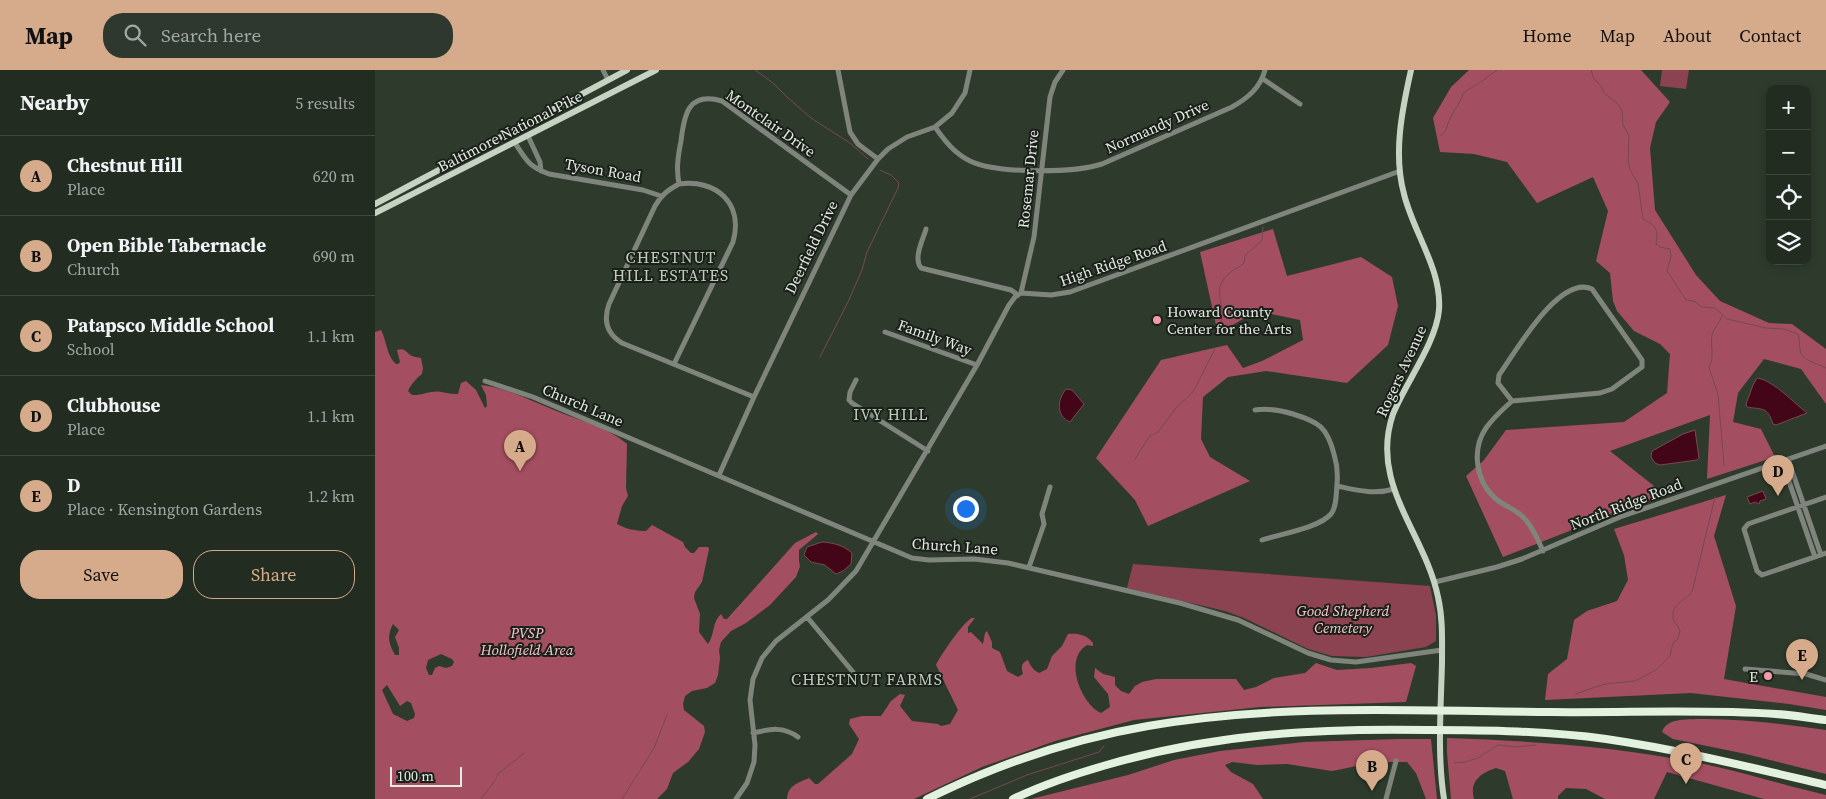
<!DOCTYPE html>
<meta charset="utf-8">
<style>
body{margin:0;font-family:"Source Serif 4",serif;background:#2e382e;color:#f1f3f6}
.controls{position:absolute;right:15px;top:15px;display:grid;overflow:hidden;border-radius:10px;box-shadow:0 2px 8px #0003}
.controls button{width:45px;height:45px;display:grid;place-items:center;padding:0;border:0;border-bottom:1px solid #3f483f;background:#222c21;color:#f1f3f6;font:25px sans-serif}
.scale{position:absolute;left:15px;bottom:12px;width:72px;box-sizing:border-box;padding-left:5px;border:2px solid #e2eae1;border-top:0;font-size:14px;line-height:18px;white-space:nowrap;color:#e2eae1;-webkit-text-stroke:4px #1a2019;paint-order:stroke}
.you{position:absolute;left:590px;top:438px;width:18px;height:18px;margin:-12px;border:4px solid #fff;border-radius:50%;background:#1a73e8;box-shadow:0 0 0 8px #1a73e833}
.badge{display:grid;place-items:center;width:32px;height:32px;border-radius:50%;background:#d6ab8b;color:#111;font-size:16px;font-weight:700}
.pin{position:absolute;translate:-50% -41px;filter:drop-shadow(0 1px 2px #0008)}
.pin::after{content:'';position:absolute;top:26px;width:18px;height:15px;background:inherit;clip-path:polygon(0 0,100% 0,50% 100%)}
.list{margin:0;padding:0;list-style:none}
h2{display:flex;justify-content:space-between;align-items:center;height:65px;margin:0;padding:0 20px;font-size:21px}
h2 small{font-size:16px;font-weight:400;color:#a2a7a5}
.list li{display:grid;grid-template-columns:32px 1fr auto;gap:15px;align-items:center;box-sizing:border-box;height:80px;padding:0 20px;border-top:1px solid #3f483f}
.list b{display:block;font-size:19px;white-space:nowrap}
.list p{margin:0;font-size:16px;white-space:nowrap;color:#a2a7a5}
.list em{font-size:16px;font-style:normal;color:#a2a7a5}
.actions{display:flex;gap:10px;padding:15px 20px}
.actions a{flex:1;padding:11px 0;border:1px solid #d6ab8b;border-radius:20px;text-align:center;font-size:18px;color:#d6ab8b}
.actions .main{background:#d6ab8b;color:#111}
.icon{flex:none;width:28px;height:28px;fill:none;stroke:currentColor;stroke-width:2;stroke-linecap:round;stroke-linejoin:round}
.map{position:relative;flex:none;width:1451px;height:729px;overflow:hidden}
header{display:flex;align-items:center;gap:30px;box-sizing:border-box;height:70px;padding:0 25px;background:#d6ab8b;color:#111}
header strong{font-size:24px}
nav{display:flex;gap:28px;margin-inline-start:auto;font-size:18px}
.search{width:350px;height:45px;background:#2e382e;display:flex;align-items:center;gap:12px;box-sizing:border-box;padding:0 18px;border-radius:20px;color:#a2a7a5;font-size:19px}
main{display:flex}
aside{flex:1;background:#222c21}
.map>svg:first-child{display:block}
.green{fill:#8b4251}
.forest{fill:#a44f61;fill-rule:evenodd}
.water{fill:#430619;stroke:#734a55}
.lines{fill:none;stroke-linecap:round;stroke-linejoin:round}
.stream{stroke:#734a55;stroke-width:1}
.minor{stroke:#7f857d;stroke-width:5}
.major{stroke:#c6d3c3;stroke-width:6}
.highway{stroke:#e2f2de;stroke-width:8}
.poi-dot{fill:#f39aa9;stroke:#1a2019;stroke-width:2}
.labels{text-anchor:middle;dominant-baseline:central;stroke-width:4;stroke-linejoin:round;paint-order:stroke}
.street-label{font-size:15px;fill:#e2eae1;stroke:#1a2019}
.poi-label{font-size:15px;fill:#e2eae1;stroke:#1a2019;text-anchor:start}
.park-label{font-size:15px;font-style:italic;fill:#f7c5cd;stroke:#1a2019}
.neighbourhood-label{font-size:16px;letter-spacing:1px;fill:#bcccb9;stroke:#1a2019}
</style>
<header>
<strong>Map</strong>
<div class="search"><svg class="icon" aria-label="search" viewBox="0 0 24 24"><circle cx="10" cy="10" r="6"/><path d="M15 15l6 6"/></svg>Search here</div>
<nav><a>Home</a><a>Map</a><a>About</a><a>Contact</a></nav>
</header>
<main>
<aside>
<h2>Nearby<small>5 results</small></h2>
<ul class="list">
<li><span class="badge">A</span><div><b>Chestnut Hill</b><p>Place</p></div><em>620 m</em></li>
<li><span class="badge">B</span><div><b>Open Bible Tabernacle</b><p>Church</p></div><em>690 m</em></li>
<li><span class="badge">C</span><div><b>Patapsco Middle School</b><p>School</p></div><em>1.1 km</em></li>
<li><span class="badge">D</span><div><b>Clubhouse</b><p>Place</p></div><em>1.1 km</em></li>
<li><span class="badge">E</span><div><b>D</b><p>Place · Kensington Gardens</p></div><em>1.2 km</em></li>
</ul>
<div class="actions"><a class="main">Save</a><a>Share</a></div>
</aside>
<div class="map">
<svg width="1451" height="729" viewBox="0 0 1451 729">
<rect width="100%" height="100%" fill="#2e3b2c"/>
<!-- green -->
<path class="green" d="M 1287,0 L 1314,0 L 1311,19 L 1285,16 Z
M 758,494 L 1055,516 L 1061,546 L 1061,571 L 1051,577 L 991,587 L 957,586 L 933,579 L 869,548 L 850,541 L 752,518 Z"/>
<!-- forest -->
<path class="forest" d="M 1094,0 L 1266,0 L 1295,32 L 1281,52 L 1275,78 L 1280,140 L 1321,205 L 1345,231 L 1394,253 L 1417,254 L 1451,279 L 1451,334 L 1426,299 L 1389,289 L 1363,323 L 1358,352 L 1386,359 L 1400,387 L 1332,409 L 1335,345 L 1235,381 L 1289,424 L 1128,487 L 1091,406 L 1109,390 L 1131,360 L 1249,352 L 1292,323 L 1295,284 L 1285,274 L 1259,261 L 1242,241 L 1238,231 L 1235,203 L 1221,191 L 1233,141 L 1218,107 L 1162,133 L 1132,92 L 1099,84 L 1065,82 L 1058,48 L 1076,17 Z
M 898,159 L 912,206 L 986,187 L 1017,207 L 1023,236 L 1013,275 L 972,313 L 891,301 L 853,307 L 828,327 L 826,369 L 835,387 L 875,411 L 773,456 L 760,430 L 721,388 L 786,290 L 852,275 L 868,298 L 887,291 L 928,270 L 925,250 L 882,241 L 854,257 L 841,255 L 825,182 Z
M 6,260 C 12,271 11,285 21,294 L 23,294 L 25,292 L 22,280 C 30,278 30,281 35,285 C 38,287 43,287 46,288 L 48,298 L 47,304 C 42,308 36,314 33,321 L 37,325 C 46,326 57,320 66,322 C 72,323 76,324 83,324 L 86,313 L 91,311 L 101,320 L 110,338 L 112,336 L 111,325 L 106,315 C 132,318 156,331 179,340 C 203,350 233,357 252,374 L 251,418 L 253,426 L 247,436 L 242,454 C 252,459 259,461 271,461 L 277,455 L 308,472 L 310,477 L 316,483 L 319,483 L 324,477 L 333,477 L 334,479 L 327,512 L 320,522 L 319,528 L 325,544 L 324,562 L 333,574 C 340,564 337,552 346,544 L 349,549 L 352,549 L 420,473 L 441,462 L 443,464 L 424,480 L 424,491 L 425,496 L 421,507 L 395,535 L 371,553 L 356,561 L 346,572 L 344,580 L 345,588 L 343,605 L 340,613 L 332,618 L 317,621 L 310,626 L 308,634 L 309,640 L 329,656 L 330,662 L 324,679 L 313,692 L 298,703 L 292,719 L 282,729 L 0,729 L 0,262 ZM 18,554 L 24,560 L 20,567 L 24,578 L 24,585 L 20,585 C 13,573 12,566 18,554 ZM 66,584 L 77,589 L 79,592 L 77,596 L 71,598 L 64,596 L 60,598 L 57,605 L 54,605 L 51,598 L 53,590 ZM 12,615 L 25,636 L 32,631 L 36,633 L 40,644 L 39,648 L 32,651 L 18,644 L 7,620 Z
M 1351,425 L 1339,466 L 1361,536 L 1349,609 L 1451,627 L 1451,640 L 1414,634 L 1316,623 L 1170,630 L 1173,604 L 1192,589 L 1199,550 L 1212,541 L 1242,531 L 1253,510 L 1249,485 L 1239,459 Z
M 597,548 L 600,548 L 593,557 L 593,563 L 596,562 L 608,574 L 610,563 L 612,561 L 617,572 L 617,578 L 625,582 L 632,601 L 643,607 L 648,604 C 646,597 646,593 653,590 C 655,595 658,600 664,603 L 672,599 L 677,586 L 687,576 L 693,564 C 703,563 712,565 718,573 L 718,576 L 712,575 C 688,589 706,634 726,643 L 735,637 L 733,624 L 719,607 L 720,598 L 728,604 L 740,607 L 740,615 L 746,621 L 754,624 L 760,616 L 767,612 L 781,609 L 861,609 L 869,620 L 881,617 L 899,608 L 930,603 L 941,593 L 962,600 L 996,598 L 1036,593 L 1041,596 L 1031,632 L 885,637 L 759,650 L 680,671 L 607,697 L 539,729 L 412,729 C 413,715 423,713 434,708 L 440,714 L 443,714 L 477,684 L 484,669 L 474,654 L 475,649 L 487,646 L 506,646 L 516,631 L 525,624 L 530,625 L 525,636 L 537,651 L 563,654 L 566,656 L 575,654 L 583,640 L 561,595 C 565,586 589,551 597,548 Z
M 1321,649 C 1365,648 1407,654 1451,660 L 1451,704 L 1371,684 L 1298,669 L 1287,662 C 1292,648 1309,650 1321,649 Z
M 1072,668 C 1155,671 1237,676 1318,692 C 1363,700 1406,715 1451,725 L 1451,729 L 1389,729 L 1292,702 L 1279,729 L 1230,729 L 1211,719 L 1191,718 L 1183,726 L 1183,729 L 1138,729 L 1130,701 L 1121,698 C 1106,703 1094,711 1099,729 L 1076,729 L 1072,683 Z
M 1024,669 L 1056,669 L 1062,729 L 1051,729 L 1041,703 L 1032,692 L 1002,692 L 957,701 L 912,694 L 882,695 L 857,692 L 850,695 L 856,702 L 878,714 L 888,729 L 656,729 L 753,705 L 799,690 L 845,681 L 929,672 Z"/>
<!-- water -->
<path class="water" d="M 1382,308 C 1398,310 1419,333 1432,343 L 1401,355 L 1398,354 C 1392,336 1388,340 1372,337 L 1371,334 L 1378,315 Z
M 691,319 L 697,320 L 709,334 L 695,352 C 681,346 682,330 691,319 Z
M 1320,360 L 1324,388 L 1322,390 L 1285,395 L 1280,393 L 1276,387 L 1277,381 L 1308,364 Z
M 1388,421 L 1391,429 L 1385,431 L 1384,434 L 1380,432 L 1375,434 L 1372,427 Z
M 447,472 C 459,473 468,475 477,483 L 476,494 L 468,501 L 461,504 L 450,495 L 436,492 L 429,485 L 432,477 Z"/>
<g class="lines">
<!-- stream -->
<path class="stream" d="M 380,0 L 398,13 L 412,27 L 436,48 L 475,73 L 493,89
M 1216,0 L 1219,9 L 1226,16 L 1229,23 L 1243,34 L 1247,41 L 1248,55 L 1254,66 L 1253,91 L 1255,100 L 1263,113 L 1268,149 C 1282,156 1283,159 1281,174 L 1285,177 L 1295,179 L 1296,187 L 1292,201 L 1311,230 L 1319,231 L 1327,237 L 1340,238 L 1352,249 L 1391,258 L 1408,259 L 1423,264 C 1425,270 1424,278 1426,284 C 1430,291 1444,294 1451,298
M 1065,66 C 1073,61 1071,56 1075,49 C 1079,39 1086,33 1088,23 L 1103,14 L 1122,0
M 1347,246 C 1345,253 1339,257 1337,265 C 1335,276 1340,287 1334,297 L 1343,325 L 1349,395
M 846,252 C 851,230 836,223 852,205 C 857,200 864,198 869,193 L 870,186 L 887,170 L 888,157
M 445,287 L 473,232 L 487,200 L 492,182 L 523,118 L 524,113 L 516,105 L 505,100
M 760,389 L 774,367 L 783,362 L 801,338 L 818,322 L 840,279
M 1200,624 L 1230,614 L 1260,611 L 1281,600 L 1295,586 L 1298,573 L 1303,569 L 1305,561 C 1304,557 1301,554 1299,551 C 1293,535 1310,531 1317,522 L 1340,427
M 1079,693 L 1090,692 L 1103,688 L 1123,675 L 1141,677 L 1161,675
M 106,729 C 109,725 122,709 123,704 L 149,683
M 247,729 L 279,678 L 292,645
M 595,729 L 652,705 L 724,682 L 729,676"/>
<!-- minor -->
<path class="minor" d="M 228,0 L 233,10
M 463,0 L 475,62 L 483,74 L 503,89
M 888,9 L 925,34
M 560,57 C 570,71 579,83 595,91 C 622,104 699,103 727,94 L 857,37 C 873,28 885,18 890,0
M 153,66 L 165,92 L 166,101
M 140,73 C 152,91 153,96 174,104 L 268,120 L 286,126
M 551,159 C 548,170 538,188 546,198 L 636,220 L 643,225
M 646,223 L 659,167 L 675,27 L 680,12 L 688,0
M 510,262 L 602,295
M 299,294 L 358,172 C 369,133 341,109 304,114
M 481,310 L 475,322 L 474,330 L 477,333 L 553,381
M 110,311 L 158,327 L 537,488 L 554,490 L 599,489 L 633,493 L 805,533 L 863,550 L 933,583 L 956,590 L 981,592 L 1067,580
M 379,327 L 247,273 C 232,264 228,251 234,234 L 280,136 C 286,125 293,120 304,114 C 301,99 303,86 306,71 C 309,45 313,21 347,31 L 476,125
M 1137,331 L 1123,313 L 1124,305 C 1140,283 1184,204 1217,219 L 1267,290 L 1267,297 L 1237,319 L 1225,323 L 1137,331 C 1128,339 1118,348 1111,358 C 1096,380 1101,412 1121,429 C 1129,436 1141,439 1149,448 C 1158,457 1163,470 1168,481
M 880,340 C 894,338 905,340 918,344 C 944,352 952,357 959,384 C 962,394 963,404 962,414 C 961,424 962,436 956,444 C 944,458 905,464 887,470
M 1413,389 L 1446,485
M 1407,391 L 1440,487
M 344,405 L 379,327 L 476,125 L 503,89 L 513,79 L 532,67 L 560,57 L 577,43 L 590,23 L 595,0
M 962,416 C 981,420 999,425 1019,419
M 1451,427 L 1373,454 L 1369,459 L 1382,501 L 1387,505 L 1451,483
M 654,497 L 669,454 L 667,444 L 675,417
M 1060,512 L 1122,497 L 1147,489 L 1245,447 L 1451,376
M 432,547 L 478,602
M 1370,599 L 1431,604 L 1451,610
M 378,663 C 395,659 408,656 423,667
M 361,729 L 372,713 L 379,692 L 380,675 L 375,630 L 378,609 L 387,588 L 401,571 L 453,530 L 481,501 L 602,295 L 634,235 L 640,227 L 646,223 L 676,225 L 695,222 L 1025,101
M 1011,729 L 1021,691"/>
<!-- major -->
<path class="major" d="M 1036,0 C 1027,40 1018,84 1029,124 C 1038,162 1067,199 1064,240 C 1061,273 1031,312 1018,344 C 994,414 1050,463 1063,527 C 1068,549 1067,570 1067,592 C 1066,637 1062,684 1069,729
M 0,134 L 252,0
M 0,143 L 281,0"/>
<!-- highway -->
<path class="highway" d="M 552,729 C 621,695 697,669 773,656 C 906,633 1042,641 1176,642 C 1251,643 1326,639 1401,644 C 1418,645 1434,648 1451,650
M 638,729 C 667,715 697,705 728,696 C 836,664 940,658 1053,660 C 1112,660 1172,661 1231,669 C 1306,680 1378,698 1451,715"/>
</g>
<!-- markers -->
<g class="poi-dot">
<circle cx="782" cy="250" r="5"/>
<circle cx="1393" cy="606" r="5"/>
</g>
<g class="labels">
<!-- street labels -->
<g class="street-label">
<text transform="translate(396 53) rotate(35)">Montclair Drive</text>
<text transform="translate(782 56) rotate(-24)">Normandy Drive</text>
<text transform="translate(135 61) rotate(-27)">Baltimore National Pike</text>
<text transform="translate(228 100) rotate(10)">Tyson Road</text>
<text transform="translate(653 109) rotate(-84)">Rosemar Drive</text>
<text transform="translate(436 177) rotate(-64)">Deerfield Drive</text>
<text transform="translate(738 193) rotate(-19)">High Ridge Road</text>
<text transform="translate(560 267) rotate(20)">Family Way</text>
<text transform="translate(1026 301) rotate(-65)">Rogers Avenue</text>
<text transform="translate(208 335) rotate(23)">Church Lane</text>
<text transform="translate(1251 434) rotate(-21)">North Ridge Road</text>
<text transform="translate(580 476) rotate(4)">Church Lane</text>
</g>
<!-- poi labels -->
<g class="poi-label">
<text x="792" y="241">Howard County<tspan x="792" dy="17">Center for the Arts</tspan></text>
<text x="1383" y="606" text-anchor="end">E</text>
</g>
<!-- park labels -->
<g class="park-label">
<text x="968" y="540">Good Shepherd<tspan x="968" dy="17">Cemetery</tspan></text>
<text x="152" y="562">PVSP<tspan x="152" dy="17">Hollofield Area</tspan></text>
</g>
<!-- neighbourhood labels -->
<g class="neighbourhood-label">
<text x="296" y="187">CHESTNUT<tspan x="296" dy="18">HILL ESTATES</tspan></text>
<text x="516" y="344">IVY HILL</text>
<text x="492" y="609">CHESTNUT FARMS</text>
</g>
</g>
</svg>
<div class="controls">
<button>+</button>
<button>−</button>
<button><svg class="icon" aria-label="locate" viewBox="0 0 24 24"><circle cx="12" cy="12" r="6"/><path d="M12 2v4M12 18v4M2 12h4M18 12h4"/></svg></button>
<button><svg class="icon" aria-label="layers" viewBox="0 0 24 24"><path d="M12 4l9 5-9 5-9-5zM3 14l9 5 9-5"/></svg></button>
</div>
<div class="scale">100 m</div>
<div class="you"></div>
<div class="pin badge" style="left:145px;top:401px">A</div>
<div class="pin badge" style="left:997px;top:721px">B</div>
<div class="pin badge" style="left:1311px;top:714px">C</div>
<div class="pin badge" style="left:1403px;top:426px">D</div>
<div class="pin badge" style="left:1427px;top:610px">E</div>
</div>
</main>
